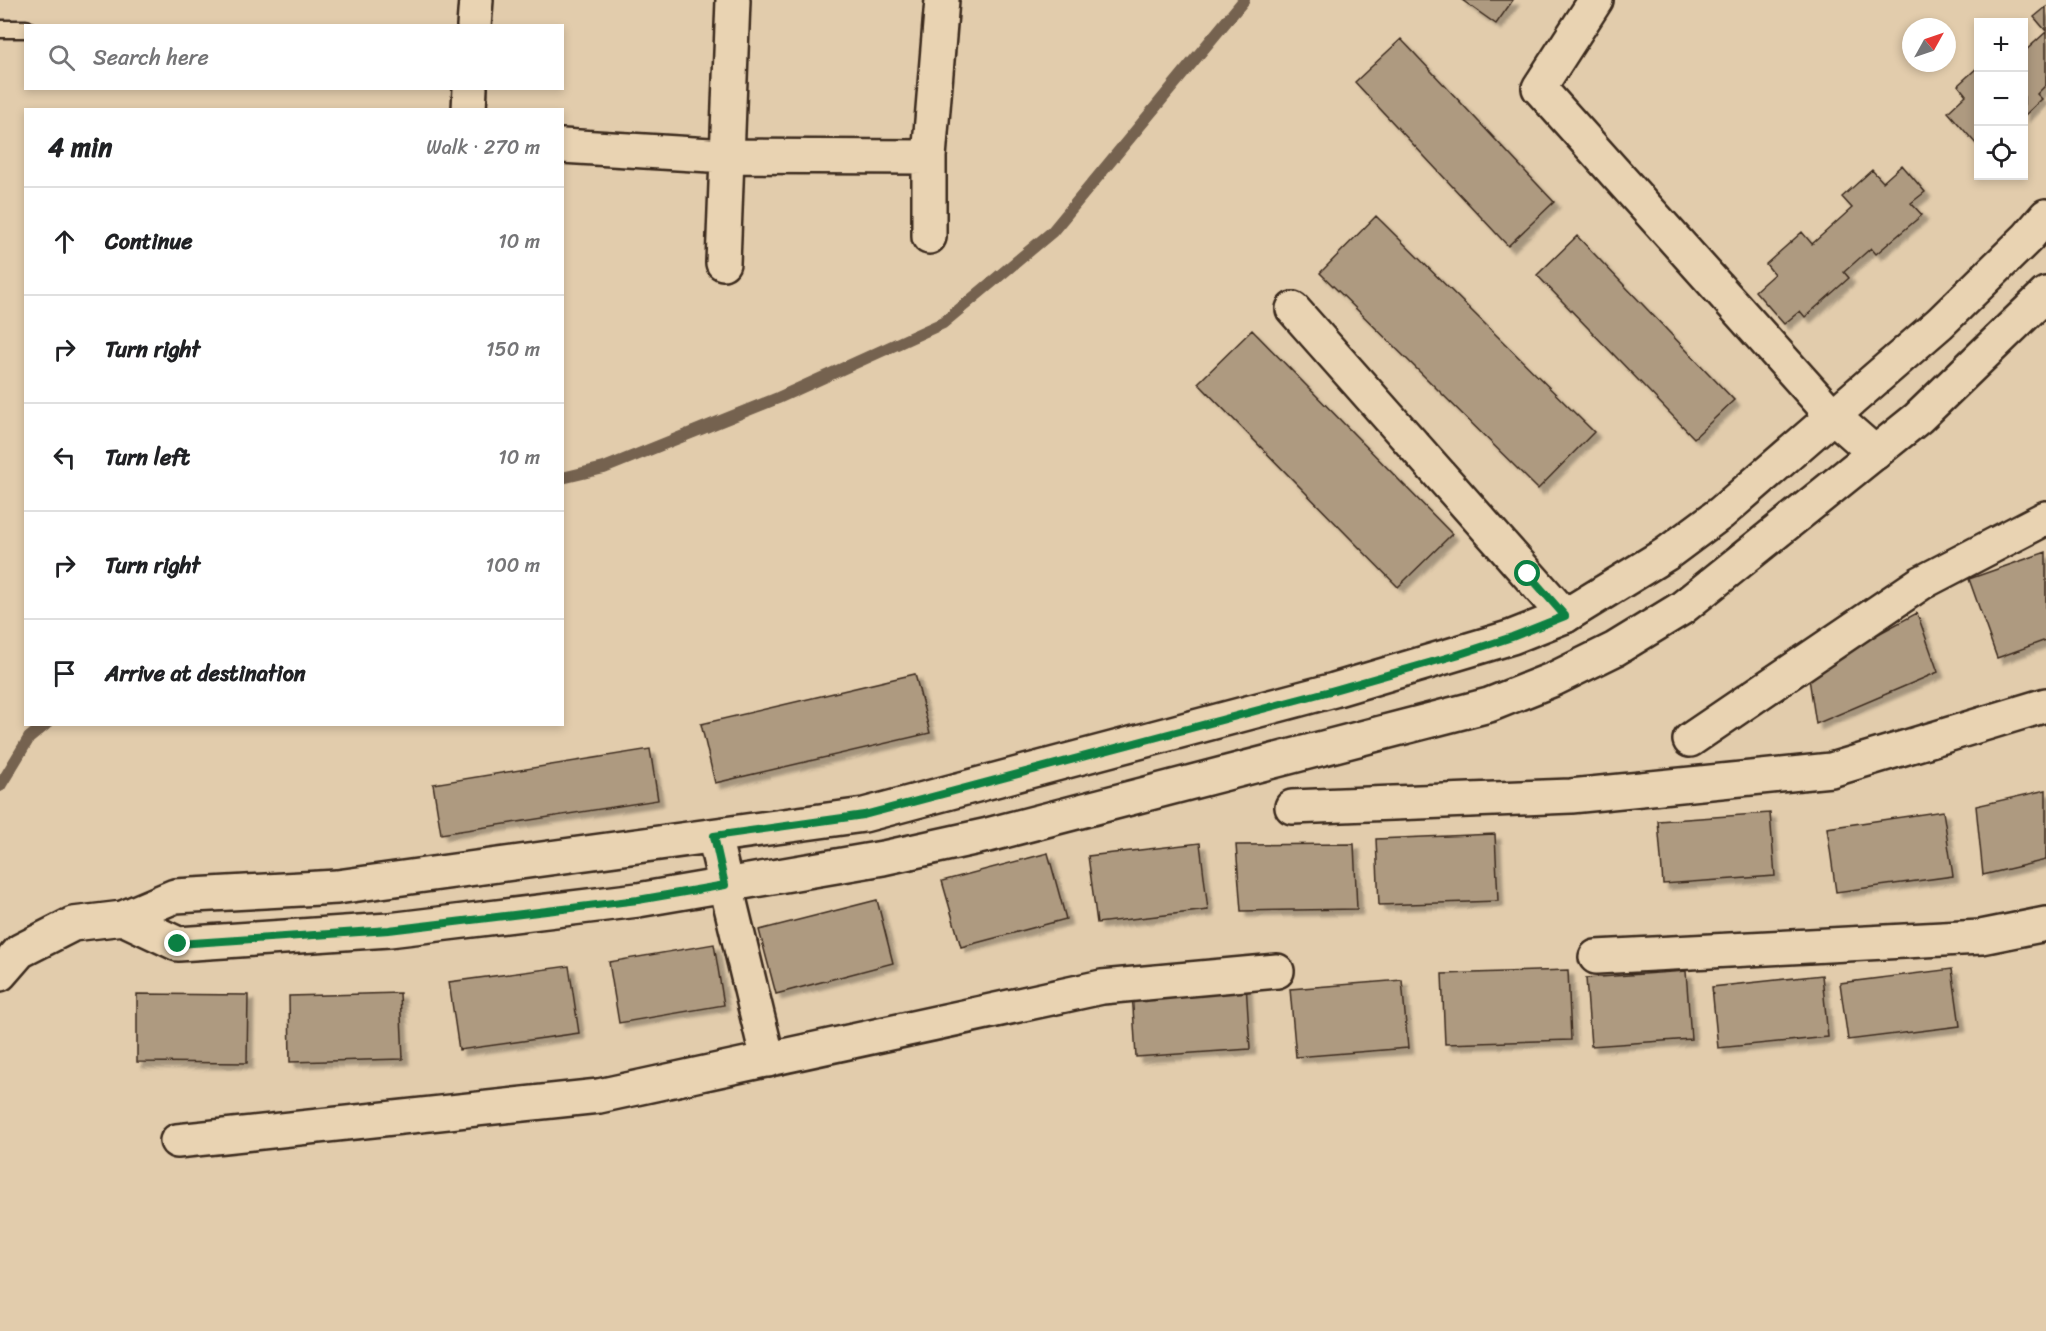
<!DOCTYPE html>
<meta charset="utf-8">
<style>
body{margin:0;font-family:Sriracha,sans-serif;background:#f6f6f6;color:#202124}
.controls{position:absolute;right:18px;top:18px;display:grid;overflow:hidden;border-radius:0px;box-shadow:0 3px 9px #0003}
.controls button{width:54px;height:54px;display:grid;place-items:center;padding:0;border:0;border-bottom:2px solid #e0e0e0;background:#fff;color:#202124;font:30px sans-serif}
.compass{position:absolute;left:1902px;top:18px;width:54px;height:54px;border-radius:50%;background:#fff;box-shadow:0 3px 9px #0003;rotate:50deg}
.stop{position:absolute;width:18px;height:18px;margin:-14px;border:4px solid #0b8043;border-radius:50%;background:#fff}
.stop.end{background:#0b8043;border-color:#fff;box-shadow:0 2px 6px #0008}
.list{margin:0;padding:0;list-style:none}
h2{display:flex;justify-content:space-between;align-items:center;height:78px;margin:0;padding:0 24px;font-size:26px}
h2 small{font-size:20px;font-weight:400;color:#757577}
.list li{display:grid;grid-template-columns:39px 1fr auto;gap:18px;align-items:center;box-sizing:border-box;height:108px;padding:0 24px;border-top:2px solid #e0e0e0}
.list b{display:block;font-size:22px;white-space:nowrap}
.list em{font-size:20px;font-style:normal;color:#757577}
.icon{flex:none;width:33px;height:33px;fill:none;stroke:currentColor;stroke-width:2;stroke-linecap:round;stroke-linejoin:round}
.map{position:relative;flex:none;width:2046px;height:1331px;overflow:hidden}
.search{position:absolute;background:#fff;box-shadow:0 3px 9px #0003;left:24px;top:24px;width:540px;height:66px;display:flex;align-items:center;gap:15px;box-sizing:border-box;padding:0 21px;border-radius:0px;color:#757577;font-size:22px}
.panel{position:absolute;background:#fff;box-shadow:0 3px 9px #0003;left:24px;top:108px;width:540px;height:618px;border-radius:0px}
.map>svg:first-child{display:block}
.lines{fill:none;stroke-linecap:round;stroke-linejoin:round}
.stream{stroke:#75624f;stroke-width:12}
.building{fill:#ae9a80;stroke:#3b2a1e;stroke-width:1.5;filter:url(#shadow)}
.lane-casing{stroke:#3b2a1e;stroke-width:21}
.street-casing{stroke:#3b2a1e;stroke-width:38}
.secondary-casing{stroke:#3b2a1e;stroke-width:38}
.lane{stroke:#e9d3b2;stroke-width:16}
.street{stroke:#e9d3b2;stroke-width:33}
.secondary{stroke:#e9d3b2;stroke-width:33}
.route{stroke:#0b8043;stroke-width:8}
</style>
<div class="map">
<svg width="2046" height="1331" viewBox="0 0 2046 1331">
<defs>
<filter id="shadow"><feDropShadow dx="5.5" dy="5.5" stdDeviation="1.5" flood-color="#0004"/></filter>
</defs>
<rect width="100%" height="100%" fill="#e2ccac"/>
<filter id="ink" filterUnits="userSpaceOnUse"><feTurbulence type="fractalNoise" baseFrequency=".0167" numOctaves="2"/><feDisplacementMap in="SourceGraphic" scale="12" xChannelSelector="R" yChannelSelector="G"/><feConvolveMatrix kernelMatrix="1 2 1 2 8 2 1 2 1" color-interpolation-filters="sRGB"/></filter>
<g filter="url(#ink)">
<g class="lines">
<!-- stream -->
<path class="stream" d="M 562,478 L 604,468 L 778,398 L 943,323 L 1052,232 L 1244,0
M 0,786 L 29,738 L 46,724"/>
</g>
<!-- building -->
<path class="building" d="M 1462,0 L 1513,0 L 1496,24 Z
M 2046,7 L 2046,31 L 2034,17 Z
M 2046,32 L 2046,85 L 2037,94 L 2042,99 L 2024,116 L 2024,52 Z
M 1401,39 L 1554,202 L 1508,246 L 1355,82 Z
M 1978,67 L 1978,144 L 1977,145 L 1948,112 L 1966,95 L 1958,85 Z
M 1902,165 L 1925,192 L 1911,203 L 1922,215 L 1876,254 L 1871,248 L 1844,272 L 1849,278 L 1805,317 L 1800,311 L 1784,324 L 1755,291 L 1774,274 L 1766,264 L 1802,232 L 1812,244 L 1852,208 L 1842,197 L 1872,170 L 1883,182 Z
M 1376,216 L 1594,432 L 1538,489 L 1320,273 Z
M 1577,236 L 1734,400 L 1694,438 L 1537,275 Z
M 1252,330 L 1452,534 L 1398,587 L 1198,383 Z
M 2046,552 L 2046,640 L 1997,658 L 1969,579 Z
M 1917,613 L 1938,672 L 1816,724 L 1808,672 Z
M 915,674 L 930,733 L 715,783 L 701,724 Z
M 650,749 L 658,800 L 441,834 L 433,784 Z
M 2046,790 L 2046,860 L 1983,875 L 1976,806 Z
M 1943,811 L 1953,876 L 1836,892 L 1827,828 Z
M 1770,813 L 1775,876 L 1663,884 L 1658,821 Z
M 1495,834 L 1498,901 L 1379,905 L 1376,839 Z
M 1200,843 L 1208,910 L 1097,923 L 1088,856 Z
M 1354,844 L 1357,909 L 1241,911 L 1236,845 Z
M 1048,853 L 1066,919 L 961,947 L 942,881 Z
M 877,900 L 893,963 L 776,994 L 759,930 Z
M 714,944 L 724,1005 L 619,1023 L 609,962 Z
M 569,966 L 579,1033 L 459,1050 L 449,982 Z
M 1952,969 L 1960,1026 L 1848,1040 L 1840,983 Z
M 1568,970 L 1571,1040 L 1445,1044 L 1442,974 Z
M 1686,971 L 1691,1039 L 1591,1046 L 1586,978 Z
M 1822,975 L 1828,1037 L 1718,1048 L 1712,987 Z
M 1402,980 L 1408,1048 L 1296,1057 L 1290,989 Z
M 1246,983 L 1250,1049 L 1136,1057 L 1132,991 Z
M 400,993 L 403,1059 L 290,1062 L 289,996 Z
M 137,994 L 248,995 L 247,1063 L 137,1062 Z"/>
<g class="lines">
<defs>
<path id="lane" d="M 0,29 L 26,29"/>
<path id="street" d="M 1596,0 L 1539,88 L 1833,416 L 1875,453
M 474,26 L 476,0
M 469,110 L 470,88
M 562,146 L 727,156 L 929,157 L 942,0
M 929,157 L 929,237
M 723,263 L 733,0
M 1293,309 L 1565,616
M 1690,740 L 1921,583 L 2046,518
M 1292,807 L 1571,796 L 1831,770 L 2046,705
M 714,836 L 768,1060
M 1596,957 L 1981,937 L 2046,924
M 177,1141 L 599,1096 L 1102,987 L 1277,971"/>
<path id="secondary" d="M 123,918 L 178,944 L 389,930 L 638,900 L 883,858 L 988,835 L 1489,705 L 1554,679 L 1615,649 L 1682,608 L 1918,418 L 2046,294
M 0,974 L 20,951 L 73,924 L 123,918 L 175,896 L 337,887 L 864,815 L 1334,690 L 1512,637 L 1565,616 L 1666,554 L 1721,513 L 1940,323 L 2028,237 L 2046,216"/>
</defs>
<!-- lane casing -->
<use href="#lane" class="lane-casing"/>
<!-- street casing -->
<use href="#street" class="street-casing"/>
<!-- secondary casing -->
<use href="#secondary" class="secondary-casing"/>
<!-- lane -->
<use href="#lane" class="lane"/>
<!-- street -->
<use href="#street" class="street"/>
<!-- secondary -->
<use href="#secondary" class="secondary"/>
</g>
</g>
<g class="lines" filter="url(#ink)">
<!-- route -->
<path class="route" d="M 178,944 L 389,930 L 638,900 L 725,885 L 714,836 L 864,815 L 1334,690 L 1460,654 L 1512,637 L 1565,616 L 1528,574"/>
</g>
</svg>
<div class="controls">
<button>+</button>
<button>−</button>
<button><svg class="icon" aria-label="locate" viewBox="0 0 24 24"><circle cx="12" cy="12" r="6"/><path d="M12 2v4M12 18v4M2 12h4M18 12h4"/></svg></button>
</div>
<svg class="compass" viewBox="-18 -18 36 36"><path d="M0-13l5 13h-10z" fill="#e53935"/><path d="M0 13l5-13h-10z" fill="#757577"/></svg>
<div class="stop" style="left:1528px;top:574px"></div>
<div class="stop end" style="left:178px;top:944px"></div>
<div class="search"><svg class="icon" aria-label="search" viewBox="0 0 24 24"><circle cx="10" cy="10" r="6"/><path d="M15 15l6 6"/></svg>Search here</div>
<section class="panel">
<h2>4 min<small>Walk · 270 m</small></h2>
<ul class="list">
<li><svg class="icon" aria-label="ahead" viewBox="0 0 24 24"><path d="M12 20V5M6 11l6-6 6 6"/></svg><div><b>Continue</b></div><em>10 m</em></li>
<li><svg class="icon" aria-label="right" viewBox="0 0 24 24"><path d="M7 20v-9h11M14 6l5 5-5 5"/></svg><div><b>Turn right</b></div><em>150 m</em></li>
<li><svg class="icon" aria-label="left" viewBox="0 0 24 24"><path d="M17 20v-9H6M10 6l-5 5 5 5"/></svg><div><b>Turn left</b></div><em>10 m</em></li>
<li><svg class="icon" aria-label="right" viewBox="0 0 24 24"><path d="M7 20v-9h11M14 6l5 5-5 5"/></svg><div><b>Turn right</b></div><em>100 m</em></li>
<li><svg class="icon" aria-label="arrive" viewBox="0 0 24 24"><path d="M6 21V4h12l-3 4 3 4H6"/></svg><div><b>Arrive at destination</b></div></li>
</ul>
</section>
</div>
